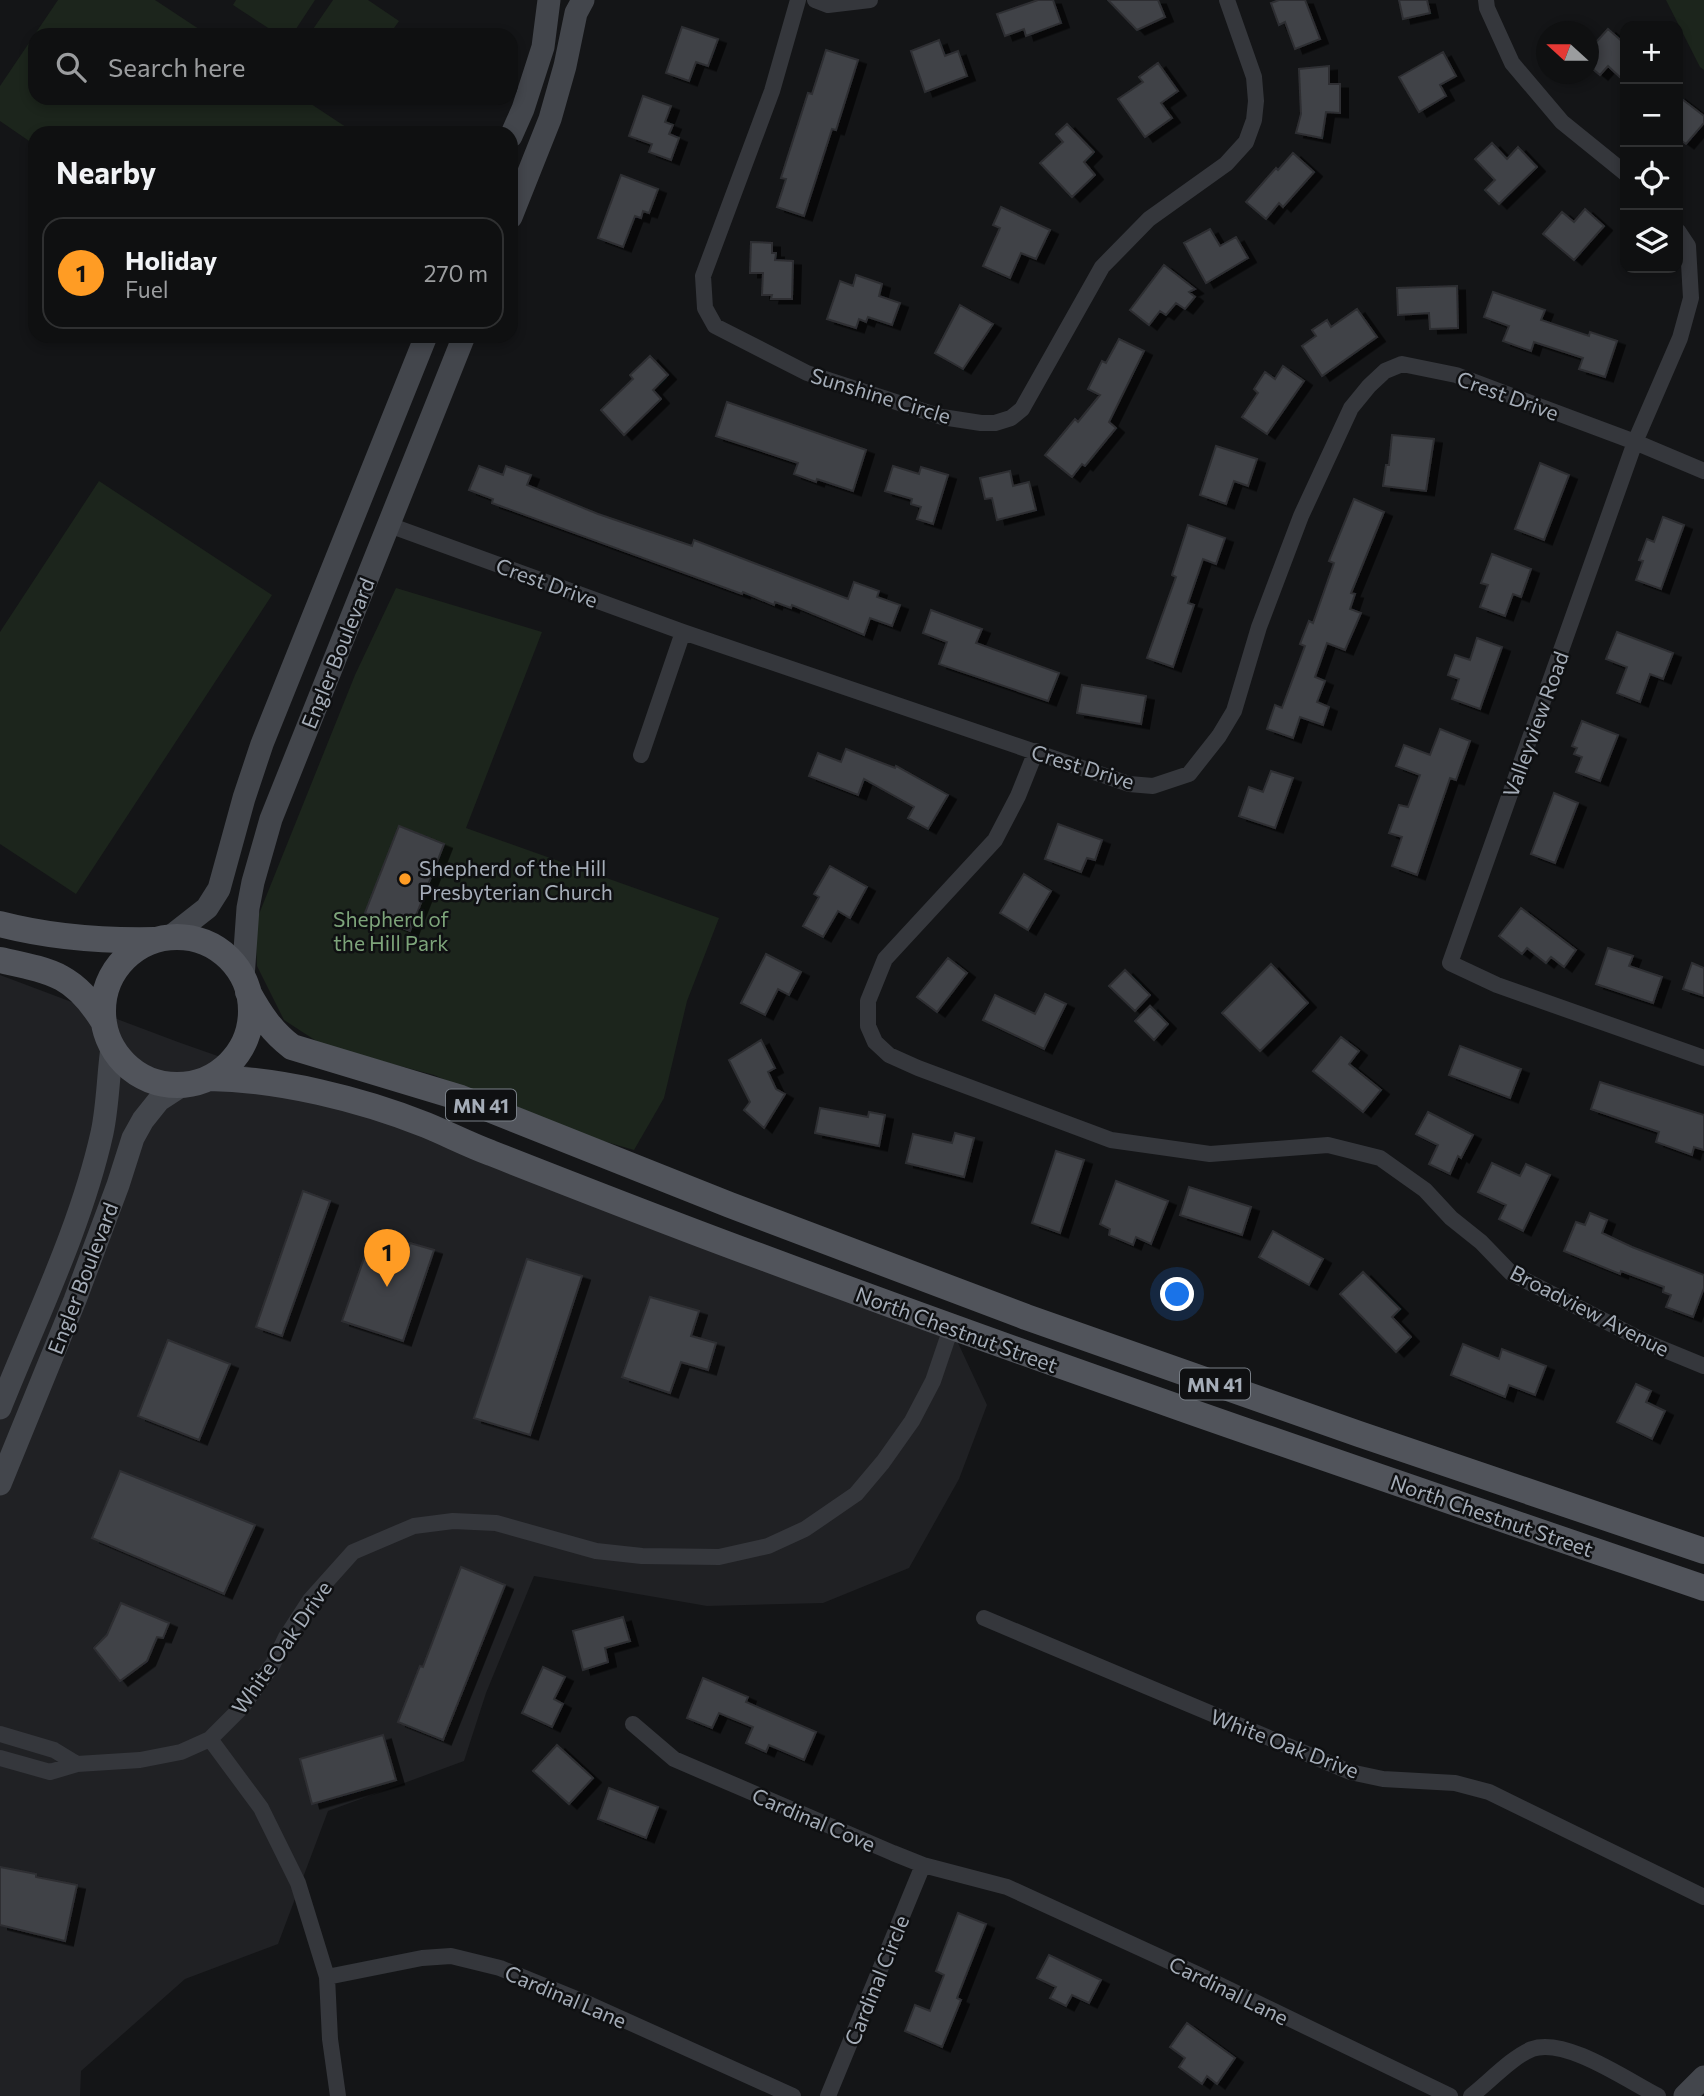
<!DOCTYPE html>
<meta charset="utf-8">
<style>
body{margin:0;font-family:Commissioner,sans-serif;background:#1d1e1f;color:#f1f3f6}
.controls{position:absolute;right:21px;top:21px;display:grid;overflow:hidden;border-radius:14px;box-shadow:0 4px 10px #0003}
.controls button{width:63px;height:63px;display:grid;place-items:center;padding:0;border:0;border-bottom:2px solid #2f3031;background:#0f1011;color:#f1f3f6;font:35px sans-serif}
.compass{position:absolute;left:1536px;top:21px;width:63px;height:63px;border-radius:50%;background:#0f1011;box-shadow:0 4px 10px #0003;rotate:291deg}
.you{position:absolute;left:1178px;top:1295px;width:24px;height:24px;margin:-18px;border:5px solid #fff;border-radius:50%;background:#1a73e8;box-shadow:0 0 0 10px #1a73e833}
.badge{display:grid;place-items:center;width:46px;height:46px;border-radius:50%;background:#ff9c24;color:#111;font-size:23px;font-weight:700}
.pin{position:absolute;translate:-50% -58px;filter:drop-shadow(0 2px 4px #0008)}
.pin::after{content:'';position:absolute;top:37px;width:24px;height:21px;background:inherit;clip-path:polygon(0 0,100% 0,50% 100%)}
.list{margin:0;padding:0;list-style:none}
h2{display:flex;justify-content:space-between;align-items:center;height:91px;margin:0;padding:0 28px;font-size:30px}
h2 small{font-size:23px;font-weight:400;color:#9b9d9f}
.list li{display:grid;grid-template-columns:46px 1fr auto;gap:21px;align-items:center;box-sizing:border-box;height:112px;margin:0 14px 14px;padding:0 14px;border:2px solid #2f3031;border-radius:21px}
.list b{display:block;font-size:26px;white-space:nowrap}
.list p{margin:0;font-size:23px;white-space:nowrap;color:#9b9d9f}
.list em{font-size:23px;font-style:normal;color:#9b9d9f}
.icon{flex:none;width:38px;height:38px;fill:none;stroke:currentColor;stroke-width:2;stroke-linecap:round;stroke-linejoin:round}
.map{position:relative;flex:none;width:1704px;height:2096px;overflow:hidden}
.search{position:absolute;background:#0f1011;box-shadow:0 4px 10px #0003;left:28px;top:28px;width:490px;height:77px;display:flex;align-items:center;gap:18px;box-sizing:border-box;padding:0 24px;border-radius:21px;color:#9b9d9f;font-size:26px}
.panel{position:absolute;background:#0f1011;box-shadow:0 4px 10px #0003;left:28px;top:126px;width:490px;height:217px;border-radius:21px}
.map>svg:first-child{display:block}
.built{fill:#202124}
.green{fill:#1c251c}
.building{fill:#404347;stroke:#2e2f33;stroke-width:2;filter:url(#shadow)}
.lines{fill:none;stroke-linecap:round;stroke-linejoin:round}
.street{stroke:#35373c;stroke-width:16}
.secondary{stroke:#43464c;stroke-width:23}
.primary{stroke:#51545b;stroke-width:26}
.poi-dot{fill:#ff9c24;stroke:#0f1012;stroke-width:2.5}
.labels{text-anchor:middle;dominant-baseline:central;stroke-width:5;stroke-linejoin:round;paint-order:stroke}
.shield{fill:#0f1012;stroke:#787e86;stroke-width:2}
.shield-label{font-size:19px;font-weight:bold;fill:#a5adb8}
.street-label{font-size:21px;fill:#a5adb8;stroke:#0f1012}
.poi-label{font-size:21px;fill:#a5adb8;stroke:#0f1012;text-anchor:start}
.park-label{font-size:21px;fill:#7da47a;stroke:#0f1012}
</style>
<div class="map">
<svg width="1704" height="2096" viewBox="0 0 1704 2096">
<defs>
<filter id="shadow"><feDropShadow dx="8" dy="4.5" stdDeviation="0" flood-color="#0009"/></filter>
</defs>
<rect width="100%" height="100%" fill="#141517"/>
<!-- built -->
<path class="built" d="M 0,975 L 178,1042 L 469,1145 L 951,1328 L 987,1405 L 959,1479 L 909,1568 L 823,1603 L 707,1606 L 534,1576 L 486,1693 L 464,1761 L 328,1811 L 278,1944 L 185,1979 L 81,2071 L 80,2096 L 0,2096 Z"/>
<!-- green -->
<path class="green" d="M 58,0 L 155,0 L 208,35 L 35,35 L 35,98 L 302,98 L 355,133 L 35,133 L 35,145 L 0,121 L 0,86 Z
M 236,0 L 315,0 L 292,35 L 279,35 L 233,5 Z
M 333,0 L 368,0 L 399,21 L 389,35 L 309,35 Z
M 1666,0 L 1704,0 L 1704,70 L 1700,67 Z
M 99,481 L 272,595 L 76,894 L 0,844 L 0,632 Z
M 396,588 L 542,632 L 466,828 L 719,918 L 687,1001 L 664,1098 L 634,1150 L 548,1125 L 434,1075 L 324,1046 L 284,1020 L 257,966 L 255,924 L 355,675 Z"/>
<!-- building -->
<path class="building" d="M 1038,0 L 1053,0 L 1061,23 L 1026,36 L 1024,29 L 1005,36 L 997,14 Z
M 1108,0 L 1158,0 L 1165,17 L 1137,30 Z
M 1279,0 L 1305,0 L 1320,39 L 1295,49 L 1285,22 L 1279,25 L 1271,3 Z
M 1399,0 L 1427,0 L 1430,13 L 1403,19 Z
M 682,27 L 718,39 L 708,66 L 696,62 L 689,81 L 666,73 Z
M 1608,29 L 1625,44 L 1625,82 L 1608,66 L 1600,75 L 1588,65 L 1588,51 Z
M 939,40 L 945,56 L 958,51 L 967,76 L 925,92 L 911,51 Z
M 826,50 L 858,60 L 836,130 L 832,129 L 804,216 L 777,207 L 786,179 L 781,178 L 808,93 L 812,94 Z
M 1443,52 L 1456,76 L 1440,85 L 1446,96 L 1419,112 L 1399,77 Z
M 1158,63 L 1178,91 L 1161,103 L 1172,118 L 1145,137 L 1118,99 L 1143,82 L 1139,77 Z
M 1329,66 L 1329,84 L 1340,84 L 1340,113 L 1326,112 L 1322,138 L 1296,133 L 1301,114 L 1299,69 Z
M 643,96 L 671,106 L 665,122 L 673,125 L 669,134 L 679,138 L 671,160 L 649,152 L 652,144 L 629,136 Z
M 1678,96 L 1704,116 L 1704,123 L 1686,144 L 1678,138 Z
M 1067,124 L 1094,152 L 1084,162 L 1095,175 L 1072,197 L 1040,163 L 1063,142 L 1056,134 Z
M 1492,143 L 1507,159 L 1518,147 L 1537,167 L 1499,204 L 1485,190 L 1495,180 L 1475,159 Z
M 1293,153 L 1314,172 L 1283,207 L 1279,203 L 1266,219 L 1246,202 L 1276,168 L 1278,170 Z
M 621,175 L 658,189 L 649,213 L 643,211 L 641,218 L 635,216 L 623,247 L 598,238 Z
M 1001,207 L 1050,230 L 1036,259 L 1021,253 L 1010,278 L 983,266 L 1000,228 L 993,225 Z
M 1585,209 L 1604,226 L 1574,260 L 1543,234 L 1562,212 L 1574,222 Z
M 1210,229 L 1220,246 L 1236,237 L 1248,258 L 1206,283 L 1184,243 Z
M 751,242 L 772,243 L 772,253 L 776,253 L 775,260 L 793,261 L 792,299 L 771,299 L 772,295 L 762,295 L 763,273 L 750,273 Z
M 1164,265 L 1195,289 L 1189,292 L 1195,297 L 1185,309 L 1176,303 L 1166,315 L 1160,311 L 1149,325 L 1130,310 Z
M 856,275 L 882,284 L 879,296 L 900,303 L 892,325 L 868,317 L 866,322 L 859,319 L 856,328 L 827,319 L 840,281 L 853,286 Z
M 1457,286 L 1458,328 L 1430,329 L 1429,313 L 1398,315 L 1397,288 Z
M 1493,292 L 1545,310 L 1541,320 L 1589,336 L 1590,332 L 1617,341 L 1605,377 L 1579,369 L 1583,358 L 1534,342 L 1531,351 L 1503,341 L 1509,326 L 1484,317 Z
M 960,305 L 993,324 L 963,369 L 935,353 Z
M 1357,309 L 1377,337 L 1322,376 L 1302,346 L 1316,336 L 1312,330 L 1327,320 L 1331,327 Z
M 1119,339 L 1144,351 L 1109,422 L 1116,428 L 1085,466 L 1082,464 L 1072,477 L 1045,455 L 1075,419 L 1078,422 L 1100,395 L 1088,389 L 1102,361 L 1106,363 Z
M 650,356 L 668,375 L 653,390 L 661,399 L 624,435 L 601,410 L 633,379 L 630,375 Z
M 1283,366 L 1304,381 L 1267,434 L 1242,417 L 1258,393 L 1254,389 L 1265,372 L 1275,379 Z
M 727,402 L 866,450 L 853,491 L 817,479 L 816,482 L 794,474 L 798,463 L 716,436 Z
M 1392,435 L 1434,439 L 1426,491 L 1383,486 L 1386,465 L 1389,465 Z
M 1216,446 L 1257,459 L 1248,486 L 1234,481 L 1226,504 L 1200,495 Z
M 1540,463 L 1569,475 L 1544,540 L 1515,529 Z
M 479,466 L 503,475 L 506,466 L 531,475 L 527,485 L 598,514 L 692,546 L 694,540 L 848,599 L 854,582 L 879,591 L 877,597 L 900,605 L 892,626 L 870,618 L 864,635 L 792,605 L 791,608 L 775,602 L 774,605 L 743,592 L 742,594 L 492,503 L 493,499 L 469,490 Z
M 893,466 L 919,474 L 921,467 L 948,475 L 933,524 L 917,519 L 921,507 L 911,504 L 912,499 L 885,491 Z
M 1010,471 L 1013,486 L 1029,482 L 1036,510 L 997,520 L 992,498 L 985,499 L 980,478 Z
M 1354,499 L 1384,512 L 1351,593 L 1355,594 L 1350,609 L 1361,613 L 1345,650 L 1327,643 L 1315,677 L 1325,681 L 1317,702 L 1329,707 L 1323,725 L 1300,717 L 1293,738 L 1267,729 L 1275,705 L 1282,708 L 1305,646 L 1300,644 L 1309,621 L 1313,623 L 1334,563 L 1329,561 Z
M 1663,517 L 1684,525 L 1661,589 L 1636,580 L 1643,561 L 1639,560 L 1647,539 L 1654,542 Z
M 1188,525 L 1225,538 L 1216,564 L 1203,559 L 1188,603 L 1194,605 L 1173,667 L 1147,658 L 1176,577 L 1172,575 Z
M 1492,554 L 1531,569 L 1521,597 L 1513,594 L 1505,616 L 1480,607 L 1488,585 L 1481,583 Z
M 931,610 L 982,629 L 976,643 L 1059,673 L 1048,701 L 939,664 L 947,642 L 923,633 Z
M 1617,632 L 1673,653 L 1663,679 L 1650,674 L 1640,702 L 1617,693 L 1627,667 L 1606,659 Z
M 1477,638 L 1502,647 L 1480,709 L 1452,699 L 1459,679 L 1448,675 L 1455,655 L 1470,660 Z
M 1082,685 L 1146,696 L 1141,724 L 1077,713 Z
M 1582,721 L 1618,735 L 1600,781 L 1576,772 L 1582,757 L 1574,754 L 1577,748 L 1572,746 Z
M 1440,729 L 1470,741 L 1456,780 L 1450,778 L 1417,875 L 1392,866 L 1402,837 L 1389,833 L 1399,805 L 1408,807 L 1420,775 L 1396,766 L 1404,745 L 1430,755 Z
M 846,749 L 895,768 L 896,766 L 948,795 L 928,829 L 908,818 L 914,807 L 864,779 L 858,795 L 809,776 L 818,753 L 841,762 Z
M 1271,771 L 1293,778 L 1275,828 L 1239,816 L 1249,787 L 1263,792 Z
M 1554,793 L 1578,803 L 1555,863 L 1531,854 Z
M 1058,824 L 1102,840 L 1095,860 L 1087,858 L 1081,872 L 1045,859 Z
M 399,826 L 444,844 L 410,931 L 365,913 Z
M 830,866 L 867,887 L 850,918 L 838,911 L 823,937 L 803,926 L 819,897 L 814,894 Z
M 1024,874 L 1051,891 L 1028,930 L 1000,913 Z
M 1521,908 L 1576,950 L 1564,967 L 1551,957 L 1546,963 L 1527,948 L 1522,954 L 1499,936 Z
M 1608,948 L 1633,956 L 1629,966 L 1662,977 L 1653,1003 L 1596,984 Z
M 766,954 L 801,972 L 789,995 L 778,989 L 765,1015 L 741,1003 Z
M 948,958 L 967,973 L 937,1012 L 917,997 Z
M 1692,963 L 1704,968 L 1704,996 L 1683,989 Z
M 1271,964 L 1308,1003 L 1260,1051 L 1222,1013 Z
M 1125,970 L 1150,995 L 1135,1011 L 1109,986 Z
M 1045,994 L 1066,1004 L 1044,1049 L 983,1020 L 995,995 L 1035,1014 Z
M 1150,1006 L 1168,1024 L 1154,1040 L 1135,1021 Z
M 1341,1037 L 1359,1051 L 1349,1064 L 1381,1090 L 1363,1112 L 1313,1071 Z
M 761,1040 L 775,1068 L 768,1072 L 776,1089 L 785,1094 L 764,1128 L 744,1110 L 750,1102 L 729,1060 Z
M 1460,1046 L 1521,1069 L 1510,1098 L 1449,1075 Z
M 1600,1082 L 1704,1115 L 1704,1150 L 1694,1147 L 1692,1155 L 1656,1142 L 1659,1132 L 1591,1109 Z
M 820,1108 L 868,1117 L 869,1112 L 885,1115 L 879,1146 L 815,1133 Z
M 1428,1112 L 1473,1135 L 1461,1158 L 1458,1156 L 1450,1174 L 1429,1164 L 1438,1145 L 1416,1134 Z
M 955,1133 L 974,1138 L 964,1177 L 906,1163 L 913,1134 L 952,1143 Z
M 1056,1151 L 1084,1160 L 1060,1233 L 1032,1223 Z
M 1492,1163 L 1520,1176 L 1526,1164 L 1550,1175 L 1523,1231 L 1499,1219 L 1506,1205 L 1478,1192 Z
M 1116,1181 L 1168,1201 L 1151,1244 L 1136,1237 L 1133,1245 L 1109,1235 L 1110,1229 L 1100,1224 Z
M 1189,1187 L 1251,1207 L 1242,1235 L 1180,1215 Z
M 303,1191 L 330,1201 L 282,1336 L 256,1327 Z
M 1590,1213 L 1607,1220 L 1602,1233 L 1632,1247 L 1704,1275 L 1704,1288 L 1693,1317 L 1666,1307 L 1671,1295 L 1663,1292 L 1664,1287 L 1621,1271 L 1620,1274 L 1564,1251 L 1576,1222 L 1585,1225 Z
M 1273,1231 L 1323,1259 L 1309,1285 L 1259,1257 Z
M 410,1243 L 434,1250 L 403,1341 L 342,1321 L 369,1244 L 405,1254 Z
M 527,1259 L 582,1276 L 530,1435 L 474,1418 Z
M 1363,1272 L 1400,1309 L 1392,1317 L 1411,1337 L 1396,1352 L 1340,1294 Z
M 650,1297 L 699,1311 L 691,1336 L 716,1343 L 708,1370 L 681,1362 L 670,1393 L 622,1377 Z
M 168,1340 L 230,1364 L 199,1440 L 138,1416 Z
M 1463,1344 L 1499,1359 L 1502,1349 L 1546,1366 L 1535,1395 L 1509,1385 L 1505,1397 L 1451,1375 Z
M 1636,1384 L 1651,1391 L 1646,1402 L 1665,1411 L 1652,1439 L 1617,1422 Z
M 120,1471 L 255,1525 L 224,1594 L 92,1538 Z
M 461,1567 L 505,1585 L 443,1740 L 398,1722 L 420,1666 L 423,1667 Z
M 121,1603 L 169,1623 L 163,1638 L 157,1637 L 147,1661 L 120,1681 L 94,1648 L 107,1635 Z
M 623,1617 L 630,1641 L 605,1648 L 608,1662 L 583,1670 L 573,1631 Z
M 543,1667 L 565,1677 L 554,1699 L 563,1704 L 552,1727 L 522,1713 Z
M 703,1678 L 748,1697 L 746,1702 L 816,1732 L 804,1760 L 769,1745 L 766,1752 L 746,1743 L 753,1727 L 719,1713 L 712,1728 L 687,1718 Z
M 383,1735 L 396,1780 L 312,1804 L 300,1759 Z
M 557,1745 L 593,1778 L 569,1804 L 533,1771 Z
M 609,1788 L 658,1807 L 646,1838 L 598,1819 Z
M 0,1867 L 36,1874 L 36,1877 L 77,1885 L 65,1941 L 0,1925 Z
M 958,1913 L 986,1924 L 957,1998 L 961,2000 L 942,2047 L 905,2031 L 915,2005 L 930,2011 L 944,1975 L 936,1971 Z
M 1049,1955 L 1101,1980 L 1089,2003 L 1072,1995 L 1066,2006 L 1050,1998 L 1056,1987 L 1037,1978 Z
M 1187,2023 L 1235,2058 L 1217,2084 L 1207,2076 L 1202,2084 L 1179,2067 L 1185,2058 L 1170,2047 Z"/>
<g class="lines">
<!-- street -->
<path class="street" d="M 798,0 L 772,91 L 703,276 L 705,308 L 715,326 L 807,373 L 942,417 L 981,423 L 995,423 L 1011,418 L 1022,409 L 1102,267 L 1149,219 L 1226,164 L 1246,142 L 1254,120 L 1256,101 L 1254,77 L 1227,0
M 815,0 L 828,5 L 870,0
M 1486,0 L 1487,8 L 1512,63 L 1562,122 L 1625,173
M 1678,231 L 1688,246 L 1691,298 L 1680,338 L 1635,442 L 1450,963 L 1497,985 L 1704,1058
M 389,525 L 683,632 L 1129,784 L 1153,786 L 1189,774 L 1219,736 L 1234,711 L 1259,627 L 1301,516 L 1351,408 L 1369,386 L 1385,371 L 1402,364 L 1456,375 L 1635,442 L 1704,471
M 1036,751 L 1018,796 L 995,840 L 885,959 L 868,1001 L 868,1026 L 875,1042 L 889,1055 L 918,1068 L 1111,1140 L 1210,1154 L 1328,1145 L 1380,1158 L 1425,1190 L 1451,1218 L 1481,1242 L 1511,1273 L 1648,1343 L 1704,1366
M 641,755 L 683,632
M 984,1618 L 1350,1772 L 1383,1779 L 1455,1783 L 1489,1792 L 1704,1897
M 633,1724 L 674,1759 L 893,1853 L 923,1865 L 1007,1887 L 1199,1975 L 1450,2096
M 0,1734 L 54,1750 L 77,1764
M 210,1739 L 261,1808 L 298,1883 L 327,1977 L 330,2039 L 338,2096
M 0,1758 L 50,1772 L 77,1764 L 140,1760 L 181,1752 L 210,1739 L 243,1706 L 273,1664 L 286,1637 L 310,1600 L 353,1552 L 414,1526 L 453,1521 L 496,1523 L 596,1551 L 642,1556 L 719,1557 L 768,1546 L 805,1529 L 856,1494 L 883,1462 L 912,1421 L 933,1381 L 951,1328
M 327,1977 L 422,1958 L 451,1956 L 500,1968 L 591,2005 L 793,2096
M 828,2096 L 923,1865
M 1471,2096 C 1489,2082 1512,2057 1532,2049 C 1566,2037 1628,2081 1658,2096"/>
<!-- secondary -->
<path class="secondary" d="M 511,136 L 523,109 L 543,47 L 549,0
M 511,217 L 550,119 L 565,66 L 576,13 L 583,0
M 170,937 L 207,908 L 219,889 L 244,798 L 262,744 L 426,336
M 243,978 L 248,908 L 253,882 L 271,819 L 464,336
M 0,1408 C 36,1318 81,1227 102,1133 C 108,1105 108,1076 112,1048
M 0,1484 L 75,1300 L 118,1185 L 133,1138 L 143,1120 L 159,1100 L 182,1085
M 1685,2096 L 1704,2077"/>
<!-- primary -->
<path class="primary" d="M 0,924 C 50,937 102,941 154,940
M103 1011a74 74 0 1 1 148 0a74 74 0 1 1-148 0Z
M 0,960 C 51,971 74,974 103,1021
M 248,992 C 260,1014 272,1032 292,1047 L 461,1098 L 730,1205 L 1026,1317 L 1359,1434 L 1704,1551
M 209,1078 C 279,1079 361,1099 426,1125 C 448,1134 469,1145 491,1153 C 580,1188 669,1223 759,1256 C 1072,1373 1388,1480 1704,1588"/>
</g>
<!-- markers -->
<circle class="poi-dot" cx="405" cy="879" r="7"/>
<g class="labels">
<!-- shield labels -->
<g class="shield">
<rect x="446" y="1089.5" width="70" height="31" rx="5"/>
<rect x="1180" y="1368.5" width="70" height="31" rx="5"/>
</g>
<g class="shield-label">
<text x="481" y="1105">MN 41</text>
<text x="1215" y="1384">MN 41</text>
</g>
<!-- street labels -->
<g class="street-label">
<text transform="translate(881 395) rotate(17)">Sunshine Circle</text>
<text transform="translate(1508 395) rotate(20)">Crest Drive</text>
<text transform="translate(547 582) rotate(20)">Crest Drive</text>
<text transform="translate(337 653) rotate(-68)">Engler Boulevard</text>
<text transform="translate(1535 724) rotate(-70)">Valleyview Road</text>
<text transform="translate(1083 766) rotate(17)">Crest Drive</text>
<text transform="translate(82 1278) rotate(-69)">Engler Boulevard</text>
<text transform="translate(1590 1310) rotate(27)">Broadview Avenue</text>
<text transform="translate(957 1329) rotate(20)">North Chestnut Street</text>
<text transform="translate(1492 1515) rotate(19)">North Chestnut Street</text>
<text transform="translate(281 1647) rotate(-55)">White Oak Drive</text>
<text transform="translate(1285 1743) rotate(21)">White Oak Drive</text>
<text transform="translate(814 1819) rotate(23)">Cardinal Cove</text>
<text transform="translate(876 1980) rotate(-68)">Cardinal Circle</text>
<text transform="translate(1229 1990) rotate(26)">Cardinal Lane</text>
<text transform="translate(566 1996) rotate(23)">Cardinal Lane</text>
</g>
<!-- poi labels -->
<g class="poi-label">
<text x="419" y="867">Shepherd of the Hill<tspan x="419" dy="24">Presbyterian Church</tspan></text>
</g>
<!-- park labels -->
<g class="park-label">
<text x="391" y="918">Shepherd of<tspan x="391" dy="24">the Hill Park</tspan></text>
</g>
</g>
</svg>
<div class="controls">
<button>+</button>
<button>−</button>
<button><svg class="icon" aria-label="locate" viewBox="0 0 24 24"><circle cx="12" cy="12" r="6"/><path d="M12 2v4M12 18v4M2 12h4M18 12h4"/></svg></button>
<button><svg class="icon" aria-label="layers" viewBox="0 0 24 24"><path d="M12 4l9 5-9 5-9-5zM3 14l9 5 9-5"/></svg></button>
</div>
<svg class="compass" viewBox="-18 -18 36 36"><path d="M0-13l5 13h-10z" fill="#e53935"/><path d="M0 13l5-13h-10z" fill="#9b9d9f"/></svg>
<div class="you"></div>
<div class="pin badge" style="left:387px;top:1287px">1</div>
<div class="search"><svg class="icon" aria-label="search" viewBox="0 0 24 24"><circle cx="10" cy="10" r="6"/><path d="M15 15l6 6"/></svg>Search here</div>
<section class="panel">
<h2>Nearby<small></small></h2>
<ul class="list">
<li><span class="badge">1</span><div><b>Holiday</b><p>Fuel</p></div><em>270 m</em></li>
</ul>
</section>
</div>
